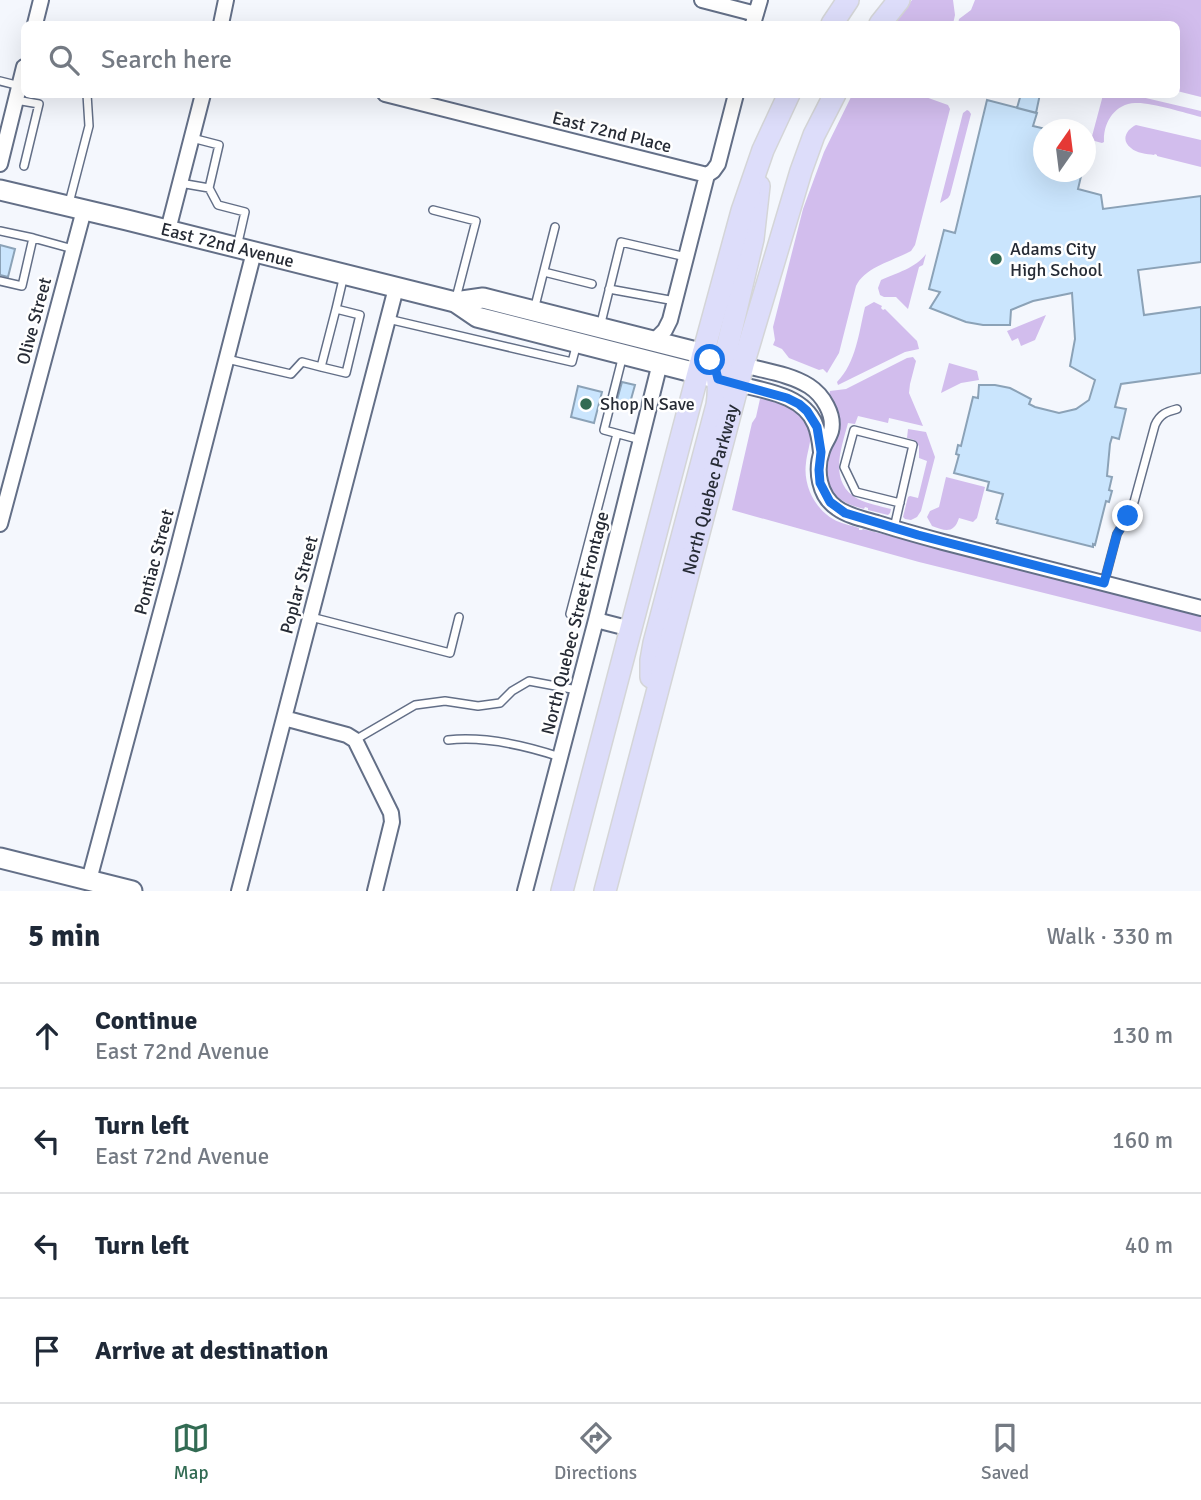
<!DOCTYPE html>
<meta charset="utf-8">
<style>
body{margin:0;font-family:Signika,sans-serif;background:#f6f6f7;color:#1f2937}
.compass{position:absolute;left:1033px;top:119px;width:63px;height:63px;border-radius:50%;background:#fff;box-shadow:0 7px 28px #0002;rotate:14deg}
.stop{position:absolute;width:21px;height:21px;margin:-16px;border:5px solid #1a73e8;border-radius:50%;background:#fff}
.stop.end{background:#1a73e8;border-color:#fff;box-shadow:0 2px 7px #0008}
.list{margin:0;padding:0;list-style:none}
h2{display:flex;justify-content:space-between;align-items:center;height:91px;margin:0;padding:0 28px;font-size:30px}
h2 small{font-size:23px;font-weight:400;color:#747a83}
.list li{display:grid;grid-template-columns:46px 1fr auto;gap:21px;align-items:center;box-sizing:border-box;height:105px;padding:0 28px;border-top:2px solid #e0e1e3}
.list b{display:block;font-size:26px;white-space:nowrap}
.list p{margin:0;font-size:23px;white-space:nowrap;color:#747a83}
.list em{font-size:23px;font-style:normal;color:#747a83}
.icon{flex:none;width:38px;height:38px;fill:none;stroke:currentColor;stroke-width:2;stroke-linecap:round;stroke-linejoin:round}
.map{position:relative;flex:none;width:1201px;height:891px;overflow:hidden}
.search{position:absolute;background:#fff;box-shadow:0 7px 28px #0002;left:21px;right:21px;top:21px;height:77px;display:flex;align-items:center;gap:18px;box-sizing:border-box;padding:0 24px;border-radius:10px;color:#747a83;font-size:26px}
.sheet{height:511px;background:#fff}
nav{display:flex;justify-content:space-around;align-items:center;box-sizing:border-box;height:98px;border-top:2px solid #e0e1e3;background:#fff;font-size:19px;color:#747a83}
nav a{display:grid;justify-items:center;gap:4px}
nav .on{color:#326b53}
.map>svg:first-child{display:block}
.green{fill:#d2bded}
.building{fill:#cae5fd;stroke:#8ba2b7;stroke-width:2}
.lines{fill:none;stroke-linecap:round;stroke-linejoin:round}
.lane-casing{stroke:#636f87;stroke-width:10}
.street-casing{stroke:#636f87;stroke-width:18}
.secondary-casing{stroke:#636f87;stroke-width:23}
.primary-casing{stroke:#d4d5d7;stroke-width:24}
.lane{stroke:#fff;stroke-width:7}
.street{stroke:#fff;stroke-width:14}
.secondary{stroke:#fff;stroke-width:19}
.primary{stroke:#ddddfa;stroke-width:21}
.route{stroke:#1a73e8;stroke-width:9}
.poi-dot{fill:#326b53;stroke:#fff;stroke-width:2.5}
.labels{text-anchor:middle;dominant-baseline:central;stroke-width:5;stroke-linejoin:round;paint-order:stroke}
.street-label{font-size:18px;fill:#262b35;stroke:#fff}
.poi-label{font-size:18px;fill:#262b35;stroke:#fff;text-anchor:start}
</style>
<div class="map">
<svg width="1201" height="891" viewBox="0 0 1201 891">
<rect width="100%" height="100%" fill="#f4f7fd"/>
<!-- green -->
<path class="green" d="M 912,0 L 953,0 L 955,15 L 953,24 L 893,24 Z
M 975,0 L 1201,0 L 1201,97 L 1177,91 L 1176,24 L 958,24 L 959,19 L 971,10 Z
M 852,95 L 920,95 L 948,105 L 950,109 L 915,245 L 911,251 C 893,261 865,267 856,286 L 839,353 L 827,373 L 823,369 L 819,370 L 789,358 L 782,349 L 773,345 L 775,340 L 773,327 L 803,209 L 824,152 Z
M 1103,95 L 1133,95 L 1201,111 L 1201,117 C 1185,113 1151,102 1135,103 C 1115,104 1103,122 1104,142 L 1102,143 L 1091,140 Z
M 967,110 L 969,111 L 971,114 L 950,195 L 948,198 L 940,203 L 963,113 Z
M 1136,125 L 1201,140 L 1201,167 L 1157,156 L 1157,155 L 1155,154 L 1154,155 C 1147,154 1136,153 1131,148 C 1120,140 1127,129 1136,125 Z
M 926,254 L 923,265 L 919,267 L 908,309 L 896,297 L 884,297 L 880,295 L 878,288 L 881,280 C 896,273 916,268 926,254 Z
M 874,302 L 882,306 L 881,308 L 883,310 L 885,309 L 917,341 L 919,349 L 905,352 L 838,385 L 837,382 C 856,363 859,332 865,307 Z
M 1046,315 L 1035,340 L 1021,346 L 1018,338 L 1012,341 L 1007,331 Z
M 913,357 L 916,361 L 910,384 L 909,393 L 923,426 L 889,418 L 888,423 L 858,416 L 855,424 L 848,423 C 841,449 828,483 858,499 C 868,504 880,506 891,509 L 890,513 L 888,515 L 868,510 L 868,508 L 865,507 L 864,509 C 857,507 849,505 843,501 C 811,482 831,439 838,411 L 829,396 L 830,391 L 846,389 L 907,358 Z
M 949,363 L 977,371 L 979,380 L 961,383 L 941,393 Z
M 760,399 L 773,400 L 773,402 L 778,403 L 779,402 C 793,405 807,416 810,430 C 812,441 807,452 806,463 C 803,484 814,508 833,519 C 841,524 851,525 859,528 L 859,530 L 862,530 L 863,529 L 1201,615 L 1201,632 L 919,562 L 732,510 L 752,423 L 756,417 Z
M 908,429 L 926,432 L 935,457 L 921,511 L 917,517 L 911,520 L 905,519 L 903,517 L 908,497 L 910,496 L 918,498 L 927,461 L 919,458 L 919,446 L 914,440 L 907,438 Z
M 946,477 L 985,487 L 977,518 L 973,522 L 959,518 C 954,534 945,531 932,526 L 927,517 L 930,511 L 939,507 Z"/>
<!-- building -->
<path class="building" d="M 1021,94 L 1040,94 L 1036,113 L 1017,108 Z
M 987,100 L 1037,113 L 1033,126 L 1050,130 L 1044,130 L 1044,172 L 1082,172 L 1078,189 L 1101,195 L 1103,209 L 1201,196 L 1201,262 L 1138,270 L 1144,315 L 1201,307 L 1201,373 L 1121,384 L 1115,407 L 1126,409 L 1119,439 L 1112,437 L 1110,444 L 1107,476 L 1112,477 L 1109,490 L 1112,491 L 1109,502 L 1106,501 L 1095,545 L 1093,544 L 1093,547 L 997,523 L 998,520 L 996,519 L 1003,494 L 987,490 L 989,482 L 954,473 L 959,455 L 956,454 L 958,445 L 961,446 L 973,397 L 978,398 L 979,385 L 995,385 L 1010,388 L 1031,399 L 1029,404 L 1035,407 L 1059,413 L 1076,409 L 1089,400 L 1095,380 L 1070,366 L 1075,339 L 1072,293 L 1033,301 L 1011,310 L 1010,325 L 983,325 L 966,322 L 930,308 L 940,292 L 929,289 L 944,230 L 955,233 Z
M 0,245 L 15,249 L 8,277 L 0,275 Z
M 622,382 L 635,385 L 628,410 L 615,407 Z
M 578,386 L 602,392 L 594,423 L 571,417 Z"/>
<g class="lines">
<defs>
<path id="lane" d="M 0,81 L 20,86
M 16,100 L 39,104 L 24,166
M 180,183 L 209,188 L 219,145 L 192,138
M 209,188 L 218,205 L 245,212 L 237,247
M 69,203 L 89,126 L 87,94
M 433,210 L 476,221 L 456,298
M 0,231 L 33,238
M 544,272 L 592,284
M 0,281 L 22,286 L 33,238 L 73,249
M 609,289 L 675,301
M 336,309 L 321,367 L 346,373 L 360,315 L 336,309 L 344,275
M 534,310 L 555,227
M 388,319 L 572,362 L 577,343
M 600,327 L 621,242 L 686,257
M 623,355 L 604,430 L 641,440
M 227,359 L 291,374 L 302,362 L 321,367
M 894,528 L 913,445 L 854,430 L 844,467 L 856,492 L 900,503
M 1104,583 L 1117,534 L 1128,516 L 1134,502 L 1155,425 C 1160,414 1166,412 1177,409
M 570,614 L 617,434
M 311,617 L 450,653 L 459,617
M 355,740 L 415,705 L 445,701 L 478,706 L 500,703 L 512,691 L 529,681 L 577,690
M 448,740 C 486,736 524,745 560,757"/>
<path id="street" d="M 702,0 L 756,14
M 35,24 L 41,0
M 221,24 L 226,0
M 753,24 L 760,0
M 385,94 L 707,175
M 0,164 L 24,67
M 707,175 L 713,171 L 718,164 L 736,94
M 168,230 L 203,94
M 654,341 L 665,330 L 670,320 L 707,175
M 743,365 C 765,371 790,374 809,386 C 823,395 835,415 831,431 C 829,438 824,444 822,451 C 815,470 819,496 837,508 C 848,516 863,519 877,523 C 899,530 921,536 943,542 C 1029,564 1115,586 1201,608
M 738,384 C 765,391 803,395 815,424 C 819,433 820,443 821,452
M 0,524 L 84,210
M 596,620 L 631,629
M 284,718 L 347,735 L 355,740 L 391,813 L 392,822 L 375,891
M 89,880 L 173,567 L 254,252
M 239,891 L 396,288
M 525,891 L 596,620 L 660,363"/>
<g id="secondary">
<path id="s1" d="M 0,190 L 127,220 L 455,302 L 477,317 L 712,377"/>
<path d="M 455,302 L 483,298 L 716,357"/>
<path d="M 0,858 L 132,891"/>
</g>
<g id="primary">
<path d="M 832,24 L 848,0"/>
<path d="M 880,24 L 899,0"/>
<path d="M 735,381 C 725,371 726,362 727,348 L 753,239 L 759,186"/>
<path d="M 651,677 L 651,660 L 654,643 L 717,405 C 720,385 719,368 703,354"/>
<path d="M 562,891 L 703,354 L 742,211 L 763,150 L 789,94"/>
<path id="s2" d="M 605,891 L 743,365 L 801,171 L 814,135 L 835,94"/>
</g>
</defs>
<!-- lane casing -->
<use href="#lane" class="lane-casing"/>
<!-- street casing -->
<use href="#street" class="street-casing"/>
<!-- secondary casing -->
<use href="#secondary" class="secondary-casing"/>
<!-- primary casing -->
<use href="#primary" class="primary-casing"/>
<!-- lane -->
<use href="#lane" class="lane"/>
<!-- street -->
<use href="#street" class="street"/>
<!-- secondary -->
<use href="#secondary" class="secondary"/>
<!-- primary -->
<use href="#primary" class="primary"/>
</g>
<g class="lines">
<!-- route -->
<path class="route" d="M 710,360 L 715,367 L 718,379 L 787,398 L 799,404 L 807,411 L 817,427 L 821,452 L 819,470 L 820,483 L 830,502 L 845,513 L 918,535 L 1104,583 L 1117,534 L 1128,516"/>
</g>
<!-- markers -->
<g class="poi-dot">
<circle cx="996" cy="259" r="7"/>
<circle cx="586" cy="404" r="7"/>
</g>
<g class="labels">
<!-- street labels -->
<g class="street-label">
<text transform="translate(612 132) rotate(14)">East 72nd Place</text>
<text stroke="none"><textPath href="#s1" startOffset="234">East 72nd Avenue</textPath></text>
<text transform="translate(34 321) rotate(-75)">Olive Street</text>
<text stroke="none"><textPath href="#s2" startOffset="415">North Quebec Parkway</textPath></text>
<text transform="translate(154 562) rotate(-75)">Pontiac Street</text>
<text transform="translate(299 585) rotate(-75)">Poplar Street</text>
<text transform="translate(575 623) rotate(-76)">North Quebec Street Frontage</text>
</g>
<!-- poi labels -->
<g class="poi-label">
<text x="1010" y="249">Adams City<tspan x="1010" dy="21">High School</tspan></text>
<text x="600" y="404">Shop N Save</text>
</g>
</g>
</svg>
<svg class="compass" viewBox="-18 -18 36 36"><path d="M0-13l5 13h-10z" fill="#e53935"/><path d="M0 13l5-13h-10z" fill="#747a83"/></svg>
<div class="stop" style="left:710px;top:360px"></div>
<div class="stop end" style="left:1128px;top:516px"></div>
<div class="search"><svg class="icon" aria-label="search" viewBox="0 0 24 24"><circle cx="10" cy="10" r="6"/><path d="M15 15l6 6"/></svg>Search here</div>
</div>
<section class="sheet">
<h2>5 min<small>Walk · 330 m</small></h2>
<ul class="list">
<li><svg class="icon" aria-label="ahead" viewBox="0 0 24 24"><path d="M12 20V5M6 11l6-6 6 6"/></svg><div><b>Continue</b><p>East 72nd Avenue</p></div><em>130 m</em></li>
<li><svg class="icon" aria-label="left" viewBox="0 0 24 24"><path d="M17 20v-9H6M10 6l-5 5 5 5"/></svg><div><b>Turn left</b><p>East 72nd Avenue</p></div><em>160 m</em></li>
<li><svg class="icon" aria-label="left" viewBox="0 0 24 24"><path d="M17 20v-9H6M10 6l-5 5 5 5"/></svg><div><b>Turn left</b></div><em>40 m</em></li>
<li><svg class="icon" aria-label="arrive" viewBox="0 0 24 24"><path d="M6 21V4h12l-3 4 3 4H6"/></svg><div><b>Arrive at destination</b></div></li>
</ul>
</section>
<nav>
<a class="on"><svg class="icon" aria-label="map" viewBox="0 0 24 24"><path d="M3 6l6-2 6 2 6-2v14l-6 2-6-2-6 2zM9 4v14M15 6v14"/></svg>Map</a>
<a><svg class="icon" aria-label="directions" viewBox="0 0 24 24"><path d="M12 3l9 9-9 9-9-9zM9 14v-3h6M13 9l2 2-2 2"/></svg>Directions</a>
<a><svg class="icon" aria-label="saved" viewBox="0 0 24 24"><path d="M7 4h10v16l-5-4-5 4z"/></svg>Saved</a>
</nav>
